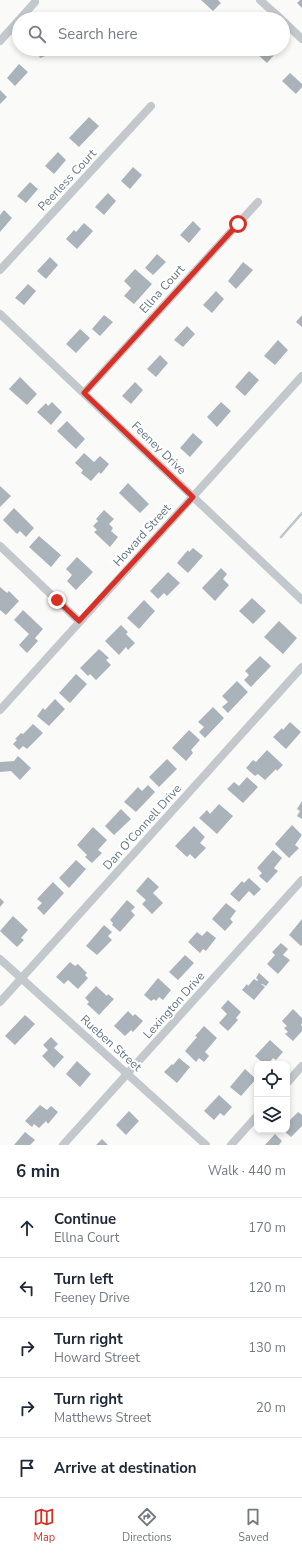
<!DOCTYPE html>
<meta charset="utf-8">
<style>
body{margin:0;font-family:"Nunito Sans",sans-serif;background:#f2f2f3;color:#1f2937}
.controls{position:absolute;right:12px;bottom:12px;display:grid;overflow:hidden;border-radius:8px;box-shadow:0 2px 6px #0003}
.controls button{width:36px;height:36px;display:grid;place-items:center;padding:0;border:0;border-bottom:1px solid #e0e1e3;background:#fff;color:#1f2937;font:20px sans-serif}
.stop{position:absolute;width:12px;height:12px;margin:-9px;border:3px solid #d93025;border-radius:50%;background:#fff}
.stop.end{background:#d93025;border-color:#fff;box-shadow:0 1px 4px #0008}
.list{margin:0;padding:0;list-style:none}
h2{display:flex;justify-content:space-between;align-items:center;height:52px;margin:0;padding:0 16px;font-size:17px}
h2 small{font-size:13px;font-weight:400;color:#747a83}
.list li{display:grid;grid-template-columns:26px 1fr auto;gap:12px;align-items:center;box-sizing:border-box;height:60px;padding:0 16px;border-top:1px solid #e0e1e3}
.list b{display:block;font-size:15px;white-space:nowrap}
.list p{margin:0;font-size:13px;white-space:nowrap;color:#747a83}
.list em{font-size:13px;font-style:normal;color:#747a83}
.icon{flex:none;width:22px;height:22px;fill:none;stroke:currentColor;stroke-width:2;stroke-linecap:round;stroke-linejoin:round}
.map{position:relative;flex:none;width:302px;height:1145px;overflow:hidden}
.search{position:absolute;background:#fff;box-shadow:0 2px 6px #0003;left:12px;right:12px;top:12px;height:44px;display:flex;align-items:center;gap:10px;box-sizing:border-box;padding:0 14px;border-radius:22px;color:#747a83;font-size:15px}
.sheet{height:352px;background:#fff}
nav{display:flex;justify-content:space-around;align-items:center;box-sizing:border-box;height:56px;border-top:1px solid #e0e1e3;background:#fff;font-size:11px;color:#747a83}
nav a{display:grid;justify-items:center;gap:2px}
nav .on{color:#d93025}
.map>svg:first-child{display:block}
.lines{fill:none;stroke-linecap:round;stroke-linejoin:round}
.stream{stroke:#bbc7cb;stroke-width:2.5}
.building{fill:#aab3b9}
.street{stroke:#c3c8cc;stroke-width:8}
.route{stroke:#d93025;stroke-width:5}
.labels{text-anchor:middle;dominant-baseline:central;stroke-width:4;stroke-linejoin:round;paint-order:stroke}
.street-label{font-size:12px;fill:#657683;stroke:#fff}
</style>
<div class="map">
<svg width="302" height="1145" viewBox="0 0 302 1145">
<rect width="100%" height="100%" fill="#fafaf8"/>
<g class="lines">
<!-- stream -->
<path class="stream" d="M 281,537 L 302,513"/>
</g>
<!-- building -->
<path class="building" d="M 201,0 L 218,0 L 221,3 L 213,11 Z
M 300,0 L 302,0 L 302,8 L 297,3 Z
M 36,49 L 62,49 L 40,58 Z
M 254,49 L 269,49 L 275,54 L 267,63 L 253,50 Z
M 19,64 L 28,72 L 15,86 L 7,78 Z
M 290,73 L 302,84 L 302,87 L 296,94 L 282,81 Z
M 0,90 L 7,97 L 0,104 Z
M 89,117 L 99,126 L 79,147 L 69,138 Z
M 58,152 L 66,160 L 54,174 L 45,166 Z
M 133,167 L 142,175 L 130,189 L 121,181 Z
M 30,182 L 38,189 L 26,203 L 17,196 Z
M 108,193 L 116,201 L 104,215 L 95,207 Z
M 4,210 L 12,218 L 0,232 L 0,215 Z
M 193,221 L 201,229 L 189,243 L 180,235 Z
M 84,223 L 93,231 L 77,249 L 66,239 L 74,230 L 76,232 Z
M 157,254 L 166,262 L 153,275 L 145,268 Z
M 50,257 L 58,265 L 46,279 L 37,271 Z
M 243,262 L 253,270 L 236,289 L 228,281 Z
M 135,269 L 152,284 L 134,304 L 124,296 L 131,288 L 124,281 Z
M 28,284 L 36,291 L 24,305 L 15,298 Z
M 216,291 L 224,299 L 212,313 L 203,305 Z
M 104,315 L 113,322 L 100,336 L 92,329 Z
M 302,315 L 302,327 L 296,322 Z
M 187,326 L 195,334 L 183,347 L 174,340 Z
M 80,329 L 90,338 L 76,353 L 66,344 Z
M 278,340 L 288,350 L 275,365 L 264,356 Z
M 160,355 L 168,363 L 156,377 L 147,369 Z
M 249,371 L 259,380 L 245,396 L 235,387 Z
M 20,377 L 37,394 L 27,405 L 9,389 Z
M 135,382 L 143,390 L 131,404 L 122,396 Z
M 52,402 L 62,412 L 51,425 L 37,412 L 46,403 L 48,406 Z
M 221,402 L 231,411 L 217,427 L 207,417 Z
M 67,421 L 85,439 L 76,449 L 57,431 Z
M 193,433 L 203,442 L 190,457 L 180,448 Z
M 84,453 L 94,462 L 100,456 L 109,464 L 101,474 L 99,472 L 91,481 L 81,473 L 83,470 L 75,463 Z
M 128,483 L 149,504 L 140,513 L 119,493 Z
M 0,486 L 11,496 L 0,507 Z
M 14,508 L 34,528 L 26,537 L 20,531 L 17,534 L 3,520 Z
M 104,510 L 114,519 L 109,524 L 113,528 L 111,531 L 118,537 L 110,547 L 94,532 L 97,530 L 93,526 L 98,521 L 96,519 Z
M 39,536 L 61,555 L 51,567 L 29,547 Z
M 193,548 L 203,556 L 188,573 L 177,563 L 188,550 L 189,552 Z
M 77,557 L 93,572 L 76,590 L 67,581 L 72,575 L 66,569 Z
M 221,568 L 227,574 L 223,579 L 229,585 L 215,601 L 202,588 Z
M 168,572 L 180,583 L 167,596 L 164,593 L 158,599 L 150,591 Z
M 0,587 L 7,593 L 9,591 L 19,601 L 6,615 L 0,610 Z
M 252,598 L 266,611 L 253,624 L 239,611 Z
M 144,600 L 155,611 L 139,629 L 127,618 Z
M 23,610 L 43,629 L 35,638 L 38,641 L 27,653 L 19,645 L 29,634 L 14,620 Z
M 279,621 L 297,638 L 283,654 L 264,637 Z
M 121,625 L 128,632 L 126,634 L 135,643 L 128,650 L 126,647 L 119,655 L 105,641 Z
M 99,649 L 109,658 L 106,660 L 111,665 L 96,680 L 90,674 L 88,676 L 80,668 Z
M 260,656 L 271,666 L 251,687 L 244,680 L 249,675 L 245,671 Z
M 76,674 L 87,684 L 70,703 L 59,693 Z
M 237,681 L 248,692 L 228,713 L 222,707 L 228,702 L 222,696 Z
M 55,699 L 65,709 L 49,726 L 37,716 L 43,708 L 45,710 Z
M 213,707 L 224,718 L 205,738 L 199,732 L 204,727 L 198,722 Z
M 290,722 L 301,732 L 286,749 L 273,737 L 282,728 L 283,730 Z
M 33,724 L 43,733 L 27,749 L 23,746 L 19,750 L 13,744 L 17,740 L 15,739 L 21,733 L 23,734 Z
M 189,730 L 200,740 L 191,750 L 193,753 L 186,761 L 172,748 Z
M 267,750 L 283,765 L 277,771 L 276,769 L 265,780 L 258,774 L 255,776 L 246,768 L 253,760 L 256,762 Z
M 18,756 L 31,768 L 20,780 L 11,771 L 0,772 L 0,762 L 14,761 Z
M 167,759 L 177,769 L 159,787 L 149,777 Z
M 247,777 L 258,787 L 243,803 L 227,789 L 234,782 L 239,786 Z
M 148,785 L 155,792 L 136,812 L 124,802 L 138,787 L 142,791 Z
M 302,801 L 302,819 L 297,816 L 300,811 L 297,809 Z
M 219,804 L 233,816 L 217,834 L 199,818 L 207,810 L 210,814 Z
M 121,809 L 131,819 L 114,835 L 105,826 Z
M 292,825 L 302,835 L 295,845 L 299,848 L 289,858 L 275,844 Z
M 194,826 L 205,837 L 200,843 L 206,848 L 195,859 L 190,854 L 187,857 L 175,846 Z
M 93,827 L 107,840 L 98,850 L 102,853 L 92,863 L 85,857 L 87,855 L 77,845 Z
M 273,850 L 282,858 L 274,868 L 278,871 L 267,883 L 259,876 L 262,873 L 257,868 Z
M 76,860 L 86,869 L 69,888 L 59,878 Z
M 148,877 L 159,887 L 153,893 L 163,903 L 152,914 L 142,904 L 146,900 L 136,891 Z
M 249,878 L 261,889 L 254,896 L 249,891 L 239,902 L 230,894 L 242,881 L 244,883 Z
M 53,882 L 64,893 L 44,915 L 37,908 L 42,903 L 37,899 Z
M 0,898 L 4,902 L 0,907 Z
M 127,900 L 135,907 L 131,911 L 135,915 L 120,932 L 112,925 L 113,923 L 110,920 Z
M 226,903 L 236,911 L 230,919 L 233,922 L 225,931 L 212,919 Z
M 13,916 L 28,930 L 21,938 L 24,940 L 17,947 L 0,931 Z
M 302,919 L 302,945 L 301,946 L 289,935 Z
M 104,925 L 112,932 L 108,936 L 112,940 L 97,955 L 86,946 Z
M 207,931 L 216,938 L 206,951 L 203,949 L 200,953 L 188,942 L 197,932 L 202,936 Z
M 281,943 L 288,949 L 283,955 L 290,960 L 278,974 L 267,964 L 275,955 L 272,952 Z
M 185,955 L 194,963 L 178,980 L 169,972 Z
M 70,962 L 75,966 L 78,964 L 87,973 L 85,975 L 88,978 L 78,989 L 68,980 L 64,984 L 56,977 Z
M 259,973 L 269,982 L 266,986 L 262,984 L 261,984 L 265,987 L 254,1000 L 242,990 L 247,984 L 248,986 L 254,979 L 257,981 L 258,980 L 256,978 Z
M 158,978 L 171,990 L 163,1000 L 159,997 L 156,1001 L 154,999 L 151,1001 L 144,995 Z
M 96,986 L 107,996 L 108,994 L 114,999 L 99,1015 L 87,1004 L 89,1002 L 85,998 Z
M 228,1000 L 241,1012 L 236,1018 L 238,1020 L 228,1031 L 219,1023 L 227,1014 L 221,1008 Z
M 293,1009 L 302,1018 L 302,1023 L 301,1025 L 302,1026 L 302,1031 L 293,1041 L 285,1034 L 288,1032 L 284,1028 L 287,1026 L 282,1021 Z
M 128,1011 L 133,1016 L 135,1014 L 143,1021 L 133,1032 L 131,1030 L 125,1036 L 114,1026 Z
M 25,1015 L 35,1024 L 15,1045 L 5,1036 Z
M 204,1026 L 217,1038 L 205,1052 L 209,1056 L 204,1062 L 199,1058 L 196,1062 L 185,1051 L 197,1037 L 195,1036 Z
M 51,1037 L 58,1044 L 54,1048 L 64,1057 L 54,1068 L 42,1056 L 48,1050 L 43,1045 Z
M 270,1040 L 283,1052 L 276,1060 L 273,1058 L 268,1064 L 266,1061 L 263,1063 L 255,1056 Z
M 179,1058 L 190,1067 L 177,1083 L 164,1072 L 172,1064 L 173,1065 Z
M 77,1061 L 91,1074 L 80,1087 L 66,1074 Z
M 245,1069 L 256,1079 L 241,1096 L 230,1087 Z
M 219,1095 L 232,1107 L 224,1116 L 220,1113 L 214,1120 L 204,1111 Z
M 40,1105 L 47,1110 L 51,1106 L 58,1112 L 48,1124 L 46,1121 L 39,1128 L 34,1124 L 32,1127 L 25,1121 Z
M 129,1111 L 139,1121 L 126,1135 L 116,1125 Z
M 298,1112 L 302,1115 L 302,1126 L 291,1137 L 283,1130 L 287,1130 L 287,1119 L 289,1121 Z
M 25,1132 L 35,1140 L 30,1145 L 14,1145 Z
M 275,1134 L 282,1141 L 279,1145 L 265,1145 Z
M 102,1139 L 108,1145 L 96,1145 Z"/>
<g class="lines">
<!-- street -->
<path class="street" d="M 260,0 L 281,19
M 20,19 L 35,2
M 283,21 L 302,39
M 0,41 L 19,20
M 0,270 L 151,106
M 0,314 L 302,600
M 84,393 L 258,202
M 0,546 L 79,621
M 0,710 L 302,376
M 0,959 L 206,1145
M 0,1002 L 302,667
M 287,1083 L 302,1066
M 63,1145 L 302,880
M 231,1145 L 257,1116"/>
</g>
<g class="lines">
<!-- route -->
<path class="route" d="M 57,600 L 79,621 L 193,497 L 84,393 L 238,224"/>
</g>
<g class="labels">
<!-- street labels -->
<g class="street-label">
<text transform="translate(67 180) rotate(-47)">Peerless Court</text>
<text transform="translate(162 289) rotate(-48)">Ellna Court</text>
<text transform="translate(159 448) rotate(44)">Feeney Drive</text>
<text transform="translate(142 535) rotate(-48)">Howard Street</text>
<text transform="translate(142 827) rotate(-48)">Dan O'Connell Drive</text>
<text transform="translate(174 1005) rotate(-48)">Lexington Drive</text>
<text transform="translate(111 1043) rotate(42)">Rueben Street</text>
</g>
</g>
</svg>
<div class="controls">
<button><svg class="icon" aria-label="locate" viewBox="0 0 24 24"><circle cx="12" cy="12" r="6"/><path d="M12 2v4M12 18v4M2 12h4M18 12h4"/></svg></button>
<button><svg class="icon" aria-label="layers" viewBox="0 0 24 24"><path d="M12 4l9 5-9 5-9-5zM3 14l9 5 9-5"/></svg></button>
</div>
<div class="stop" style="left:238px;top:224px"></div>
<div class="stop end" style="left:57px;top:600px"></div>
<div class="search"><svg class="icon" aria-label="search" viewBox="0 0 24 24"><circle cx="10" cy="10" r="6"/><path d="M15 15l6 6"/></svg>Search here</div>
</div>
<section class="sheet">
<h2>6 min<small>Walk · 440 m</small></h2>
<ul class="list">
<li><svg class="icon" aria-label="ahead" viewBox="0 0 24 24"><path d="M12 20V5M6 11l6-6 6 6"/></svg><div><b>Continue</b><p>Ellna Court</p></div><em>170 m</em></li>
<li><svg class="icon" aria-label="left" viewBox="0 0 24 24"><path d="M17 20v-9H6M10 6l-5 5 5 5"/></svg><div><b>Turn left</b><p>Feeney Drive</p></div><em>120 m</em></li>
<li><svg class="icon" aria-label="right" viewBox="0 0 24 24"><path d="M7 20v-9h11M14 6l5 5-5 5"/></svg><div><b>Turn right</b><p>Howard Street</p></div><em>130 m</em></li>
<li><svg class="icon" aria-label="right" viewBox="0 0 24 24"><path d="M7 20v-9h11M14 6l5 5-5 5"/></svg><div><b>Turn right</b><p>Matthews Street</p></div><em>20 m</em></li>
<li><svg class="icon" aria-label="arrive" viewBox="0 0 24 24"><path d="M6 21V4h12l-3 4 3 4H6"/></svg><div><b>Arrive at destination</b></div></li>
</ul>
</section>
<nav>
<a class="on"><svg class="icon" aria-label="map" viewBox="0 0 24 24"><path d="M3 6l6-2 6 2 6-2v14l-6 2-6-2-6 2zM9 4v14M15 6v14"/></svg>Map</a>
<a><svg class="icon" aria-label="directions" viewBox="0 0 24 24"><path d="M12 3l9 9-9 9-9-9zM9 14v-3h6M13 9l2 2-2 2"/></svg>Directions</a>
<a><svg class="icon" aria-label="saved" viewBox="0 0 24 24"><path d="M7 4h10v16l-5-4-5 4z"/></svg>Saved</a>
</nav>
